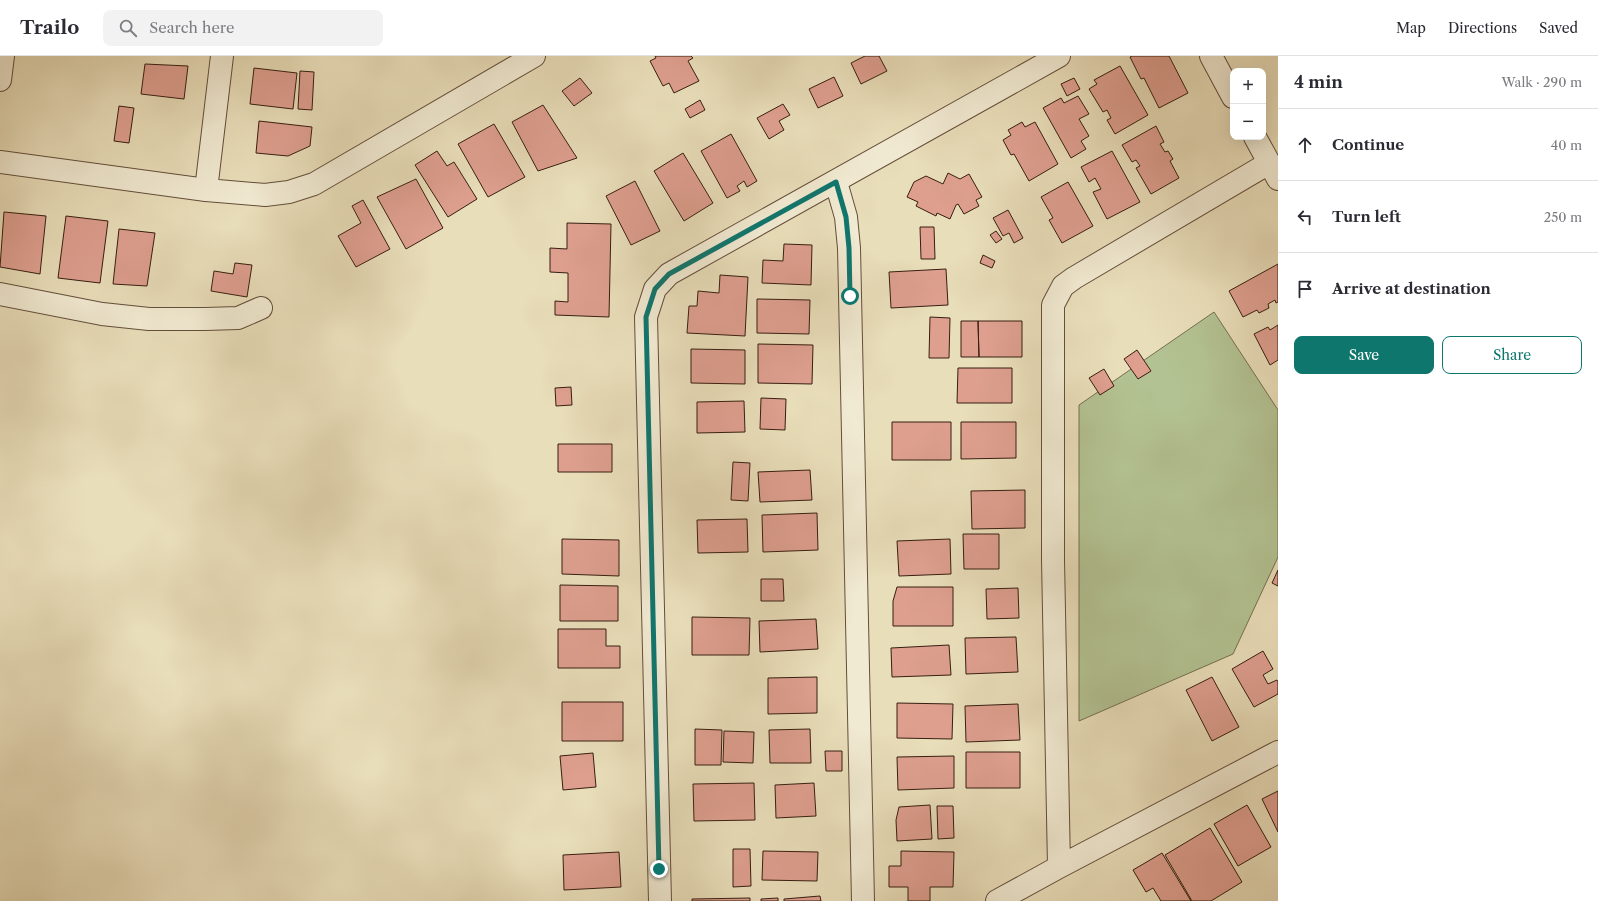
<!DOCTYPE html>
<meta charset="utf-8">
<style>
body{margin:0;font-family:"Libre Caslon Text",serif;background:#f2f2f3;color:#2b2b33}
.controls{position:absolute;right:12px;top:12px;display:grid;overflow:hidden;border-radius:8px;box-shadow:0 4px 16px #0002}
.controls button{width:36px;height:36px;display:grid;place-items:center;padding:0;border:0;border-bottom:1px solid #e1e1e2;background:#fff;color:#2b2b33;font:20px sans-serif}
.stop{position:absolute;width:12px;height:12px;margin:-9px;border:3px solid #0f766e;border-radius:50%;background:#fff}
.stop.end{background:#0f766e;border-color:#fff;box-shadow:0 1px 4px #0008}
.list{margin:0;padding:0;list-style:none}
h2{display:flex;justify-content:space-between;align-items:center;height:52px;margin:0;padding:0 16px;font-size:17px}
h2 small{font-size:13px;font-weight:400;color:#7c7c81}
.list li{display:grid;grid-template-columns:26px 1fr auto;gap:12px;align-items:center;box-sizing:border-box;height:72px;padding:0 16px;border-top:1px solid #e1e1e2}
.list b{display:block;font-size:15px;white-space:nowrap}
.list em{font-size:13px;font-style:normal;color:#7c7c81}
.actions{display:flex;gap:8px;padding:12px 16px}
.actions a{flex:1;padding:9px 0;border:1px solid #0f766e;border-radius:8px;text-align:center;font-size:14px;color:#0f766e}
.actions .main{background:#0f766e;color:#fff}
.icon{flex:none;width:22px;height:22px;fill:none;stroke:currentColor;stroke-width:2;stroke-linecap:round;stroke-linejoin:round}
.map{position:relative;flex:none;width:1278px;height:845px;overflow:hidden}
header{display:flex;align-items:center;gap:24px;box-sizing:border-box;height:56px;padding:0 20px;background:#fff;border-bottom:1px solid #e1e1e2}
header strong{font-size:19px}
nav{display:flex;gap:22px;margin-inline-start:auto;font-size:14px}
.search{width:280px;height:36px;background:#f2f2f3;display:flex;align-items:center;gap:10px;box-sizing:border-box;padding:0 14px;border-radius:8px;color:#7c7c81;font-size:15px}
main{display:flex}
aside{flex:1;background:#fff}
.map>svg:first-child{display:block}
.green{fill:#b3c292;stroke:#757051}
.building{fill:#de9f8f;stroke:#371e10}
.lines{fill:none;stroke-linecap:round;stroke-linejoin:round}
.minor-casing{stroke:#644e3a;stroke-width:24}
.minor{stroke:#f1ead2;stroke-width:22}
.route{stroke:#0f766e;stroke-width:5}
</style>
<header>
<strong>Trailo</strong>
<div class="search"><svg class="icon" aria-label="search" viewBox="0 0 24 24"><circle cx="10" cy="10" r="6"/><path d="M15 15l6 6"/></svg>Search here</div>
<nav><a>Map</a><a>Directions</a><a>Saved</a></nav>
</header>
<main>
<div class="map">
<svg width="1278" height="845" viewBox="0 0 1278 845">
<rect width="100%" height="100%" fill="#e9deba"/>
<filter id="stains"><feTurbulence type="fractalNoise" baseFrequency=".005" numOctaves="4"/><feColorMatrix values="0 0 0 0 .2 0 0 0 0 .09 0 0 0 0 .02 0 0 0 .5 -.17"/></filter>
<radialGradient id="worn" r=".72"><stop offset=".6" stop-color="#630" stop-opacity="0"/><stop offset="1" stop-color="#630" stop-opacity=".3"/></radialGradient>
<!-- green -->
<path class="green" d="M 1214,256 L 1278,354 L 1278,501 L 1233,598 L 1079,665 L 1079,349 Z"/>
<!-- building -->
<path class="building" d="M 655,0 L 691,0 L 693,2 L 688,5 L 699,25 L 674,37 L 669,27 L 663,30 L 650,5 L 656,2 Z
M 865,0 L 879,0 L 887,15 L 861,28 L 851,7 Z
M 1132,0 L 1169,0 L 1188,37 L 1159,52 L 1144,22 L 1141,23 L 1130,1 Z
M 145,8 L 188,10 L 184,43 L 141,38 Z
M 1120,10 L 1148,59 L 1115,78 L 1107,64 L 1111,62 L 1107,54 L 1103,56 L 1089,33 L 1097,28 L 1094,24 Z
M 254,12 L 297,17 L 293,53 L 250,48 Z
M 300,15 L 314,16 L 312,54 L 298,53 Z
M 834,21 L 843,40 L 818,52 L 809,33 Z
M 580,22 L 592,37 L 574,50 L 562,35 Z
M 1074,22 L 1080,33 L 1067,40 L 1061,28 Z
M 1078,40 L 1089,58 L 1079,63 L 1089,80 L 1081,85 L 1086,93 L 1071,102 L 1043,52 L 1061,42 L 1064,47 Z
M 700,44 L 705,54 L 690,62 L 685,53 Z
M 783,48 L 790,59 L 779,65 L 784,74 L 769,83 L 757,62 Z
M 543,49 L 577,102 L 538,115 L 512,66 Z
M 119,50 L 134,52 L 129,87 L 114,85 Z
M 259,65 L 312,71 L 310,90 L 288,100 L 256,97 Z
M 1022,66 L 1025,71 L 1035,66 L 1058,108 L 1029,125 L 1014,98 L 1011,99 L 1003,84 L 1011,79 L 1008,74 Z
M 494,68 L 525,121 L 488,141 L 458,88 Z
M 1156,70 L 1164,86 L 1160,88 L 1165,96 L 1168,95 L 1173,103 L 1170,105 L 1179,122 L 1151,138 L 1136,112 L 1140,110 L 1136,104 L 1132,106 L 1122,89 Z
M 731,78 L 757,125 L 747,131 L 744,125 L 737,130 L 740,135 L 727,142 L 701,95 Z
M 437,95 L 447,110 L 454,106 L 477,143 L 448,161 L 415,109 Z
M 1112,95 L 1140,146 L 1107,163 L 1093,136 L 1101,133 L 1095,122 L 1089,126 L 1081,111 Z
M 683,97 L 713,147 L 684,165 L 654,115 Z
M 948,117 L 960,123 L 969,118 L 982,141 L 976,144 L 979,150 L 964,158 L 958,148 L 956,149 L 950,163 L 937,157 L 936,160 L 916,150 L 918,146 L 907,141 L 914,126 L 926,120 L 943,128 Z
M 416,123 L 443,172 L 406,193 L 377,141 Z
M 635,125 L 660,175 L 631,189 L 606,140 Z
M 1068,126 L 1093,170 L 1062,187 L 1049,164 L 1053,162 L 1041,141 Z
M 363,144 L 390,193 L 356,211 L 338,180 L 361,167 L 352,150 Z
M 1008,154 L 1023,182 L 1014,187 L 1009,177 L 1003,180 L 993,162 Z
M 4,156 L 46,160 L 40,218 L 0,211 Z
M 66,160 L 108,165 L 100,227 L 58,222 Z
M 567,167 L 611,168 L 609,261 L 555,259 L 555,245 L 568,246 L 568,217 L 550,216 L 550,192 L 567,193 Z
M 920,171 L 934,171 L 935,203 L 921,203 Z
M 119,173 L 155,177 L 147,230 L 113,228 Z
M 996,175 L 1002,183 L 996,187 L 990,179 Z
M 784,188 L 812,189 L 811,229 L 762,227 L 763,204 L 783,205 Z
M 983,199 L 995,205 L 992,212 L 980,207 Z
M 235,207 L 252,209 L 247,241 L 211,235 L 214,215 L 233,218 Z
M 1278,208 L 1278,246 L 1276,247 L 1275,244 L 1268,248 L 1269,252 L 1259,257 L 1257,254 L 1243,261 L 1229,235 Z
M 946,213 L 948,249 L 891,252 L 889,216 Z
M 720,219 L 748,221 L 745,280 L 687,277 L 689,250 L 697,250 L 698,235 L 719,237 Z
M 757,243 L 810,244 L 809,278 L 757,277 Z
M 930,261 L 950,262 L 949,302 L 929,302 Z
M 961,265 L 978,265 L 979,301 L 961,301 Z
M 978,265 L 1022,265 L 1022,301 L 979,301 Z
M 1278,269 L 1278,304 L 1270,309 L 1254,278 L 1268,271 L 1270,274 Z
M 758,288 L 813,289 L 812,328 L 758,327 Z
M 691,293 L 745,294 L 745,328 L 691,327 Z
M 1137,294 L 1151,315 L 1138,323 L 1124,303 Z
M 958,312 L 1012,312 L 1012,347 L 957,347 Z
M 1104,313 L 1114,330 L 1100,339 L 1089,322 Z
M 571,331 L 572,349 L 556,350 L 555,332 Z
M 761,342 L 786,343 L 785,374 L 760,373 Z
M 744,345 L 745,376 L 697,377 L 697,346 Z
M 892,366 L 951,366 L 951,404 L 892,404 Z
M 961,366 L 1016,366 L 1016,402 L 961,403 Z
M 558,388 L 612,388 L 612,416 L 558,416 Z
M 733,406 L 750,407 L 748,445 L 731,444 Z
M 810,414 L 812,444 L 760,446 L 758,416 Z
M 1025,434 L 1025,472 L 972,473 L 971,435 Z
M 817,457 L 818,494 L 763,496 L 762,459 Z
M 747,463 L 748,496 L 698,497 L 697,464 Z
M 963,478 L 999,478 L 999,513 L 964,513 Z
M 562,483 L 619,484 L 619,520 L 562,518 Z
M 950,483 L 951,518 L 899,520 L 897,485 Z
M 1278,514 L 1278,530 L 1272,527 Z
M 761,523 L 783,523 L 784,545 L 761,545 Z
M 560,529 L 618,530 L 618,565 L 560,565 Z
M 897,531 L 953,531 L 953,570 L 893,570 L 893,545 Z
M 1018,532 L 1019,562 L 987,563 L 986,533 Z
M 692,561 L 750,562 L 749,599 L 692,599 Z
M 816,563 L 818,593 L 760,596 L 759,565 Z
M 558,573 L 606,573 L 606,590 L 620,590 L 620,612 L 558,612 Z
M 1016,581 L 1018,616 L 966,618 L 965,582 Z
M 949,589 L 951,619 L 892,621 L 891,592 Z
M 1263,595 L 1273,613 L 1263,619 L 1268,628 L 1277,624 L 1278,626 L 1278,638 L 1254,651 L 1232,613 Z
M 817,621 L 817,657 L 768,658 L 768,622 Z
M 1212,621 L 1239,671 L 1212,685 L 1186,634 Z
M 562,646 L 623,646 L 623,685 L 562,685 Z
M 897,647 L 953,648 L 952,683 L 897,682 Z
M 1018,648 L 1020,684 L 966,686 L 965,650 Z
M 695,673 L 722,674 L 721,709 L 695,709 Z
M 810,673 L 811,707 L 770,707 L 769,674 Z
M 724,675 L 754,676 L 753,707 L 723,706 Z
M 825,695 L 842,695 L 842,715 L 826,715 Z
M 966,696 L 1020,696 L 1020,732 L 966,732 Z
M 593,697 L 596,731 L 563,734 L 560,700 Z
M 954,700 L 954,732 L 898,734 L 897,701 Z
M 754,727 L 755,764 L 694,765 L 693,728 Z
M 814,727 L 816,760 L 776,762 L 775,729 Z
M 1278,735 L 1278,776 L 1262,743 Z
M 930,749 L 932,783 L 897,785 L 896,764 L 899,751 Z
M 1247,749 L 1271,791 L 1238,810 L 1214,768 Z
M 937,750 L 953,750 L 954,782 L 938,783 Z
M 1210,772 L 1242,826 L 1211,845 L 1192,845 L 1165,799 Z
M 733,793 L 750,793 L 751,830 L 733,831 Z
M 763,795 L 818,796 L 817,825 L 762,824 Z
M 901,795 L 954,796 L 953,831 L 930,831 L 930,845 L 908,845 L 908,831 L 889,831 L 889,810 L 901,810 Z
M 619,796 L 621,831 L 564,834 L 563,799 Z
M 1162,797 L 1191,845 L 1161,845 L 1153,832 L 1146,836 L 1133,814 Z
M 820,840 L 821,845 L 784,845 L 784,843 Z
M 750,842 L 750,845 L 692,845 L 692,843 Z
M 778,842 L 778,845 L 761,845 L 761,843 Z"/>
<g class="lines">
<defs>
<path id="minor" d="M 1211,0 L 1233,41
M 0,24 L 3,0
M 1255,81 L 1278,123
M 0,106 L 206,134 L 265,139 L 289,136 L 314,128 L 534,0
M 836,126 L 846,161 L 849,192 L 863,845
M 206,134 L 222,0
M 0,238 L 102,258 L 149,263 L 205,263 L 238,262 L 261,252
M 1059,811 L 1053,504 L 1053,249 L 1063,230 L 1074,222 L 1269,107
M 660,845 L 646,261 L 655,233 L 669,218 L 1059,0
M 997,845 L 1059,811 L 1278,696"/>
</defs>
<!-- minor casing -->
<use href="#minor" class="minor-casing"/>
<!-- minor -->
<use href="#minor" class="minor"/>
</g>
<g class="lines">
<!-- route -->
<path class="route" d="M 659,813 L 646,261 L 655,233 L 669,218 L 836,126 L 846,161 L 849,192 L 850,240"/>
</g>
<rect width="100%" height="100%" filter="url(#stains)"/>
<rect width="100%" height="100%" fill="url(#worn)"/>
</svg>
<div class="controls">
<button>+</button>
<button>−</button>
</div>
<div class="stop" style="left:850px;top:240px"></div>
<div class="stop end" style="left:659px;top:813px"></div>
</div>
<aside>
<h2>4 min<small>Walk · 290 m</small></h2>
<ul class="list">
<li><svg class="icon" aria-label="ahead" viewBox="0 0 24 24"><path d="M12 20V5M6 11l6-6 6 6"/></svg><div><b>Continue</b></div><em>40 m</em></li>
<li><svg class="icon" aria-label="left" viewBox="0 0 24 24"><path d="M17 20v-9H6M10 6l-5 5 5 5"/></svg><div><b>Turn left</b></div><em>250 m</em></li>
<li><svg class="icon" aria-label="arrive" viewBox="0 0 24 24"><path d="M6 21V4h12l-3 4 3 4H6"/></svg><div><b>Arrive at destination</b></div></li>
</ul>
<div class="actions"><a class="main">Save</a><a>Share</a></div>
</aside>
</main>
